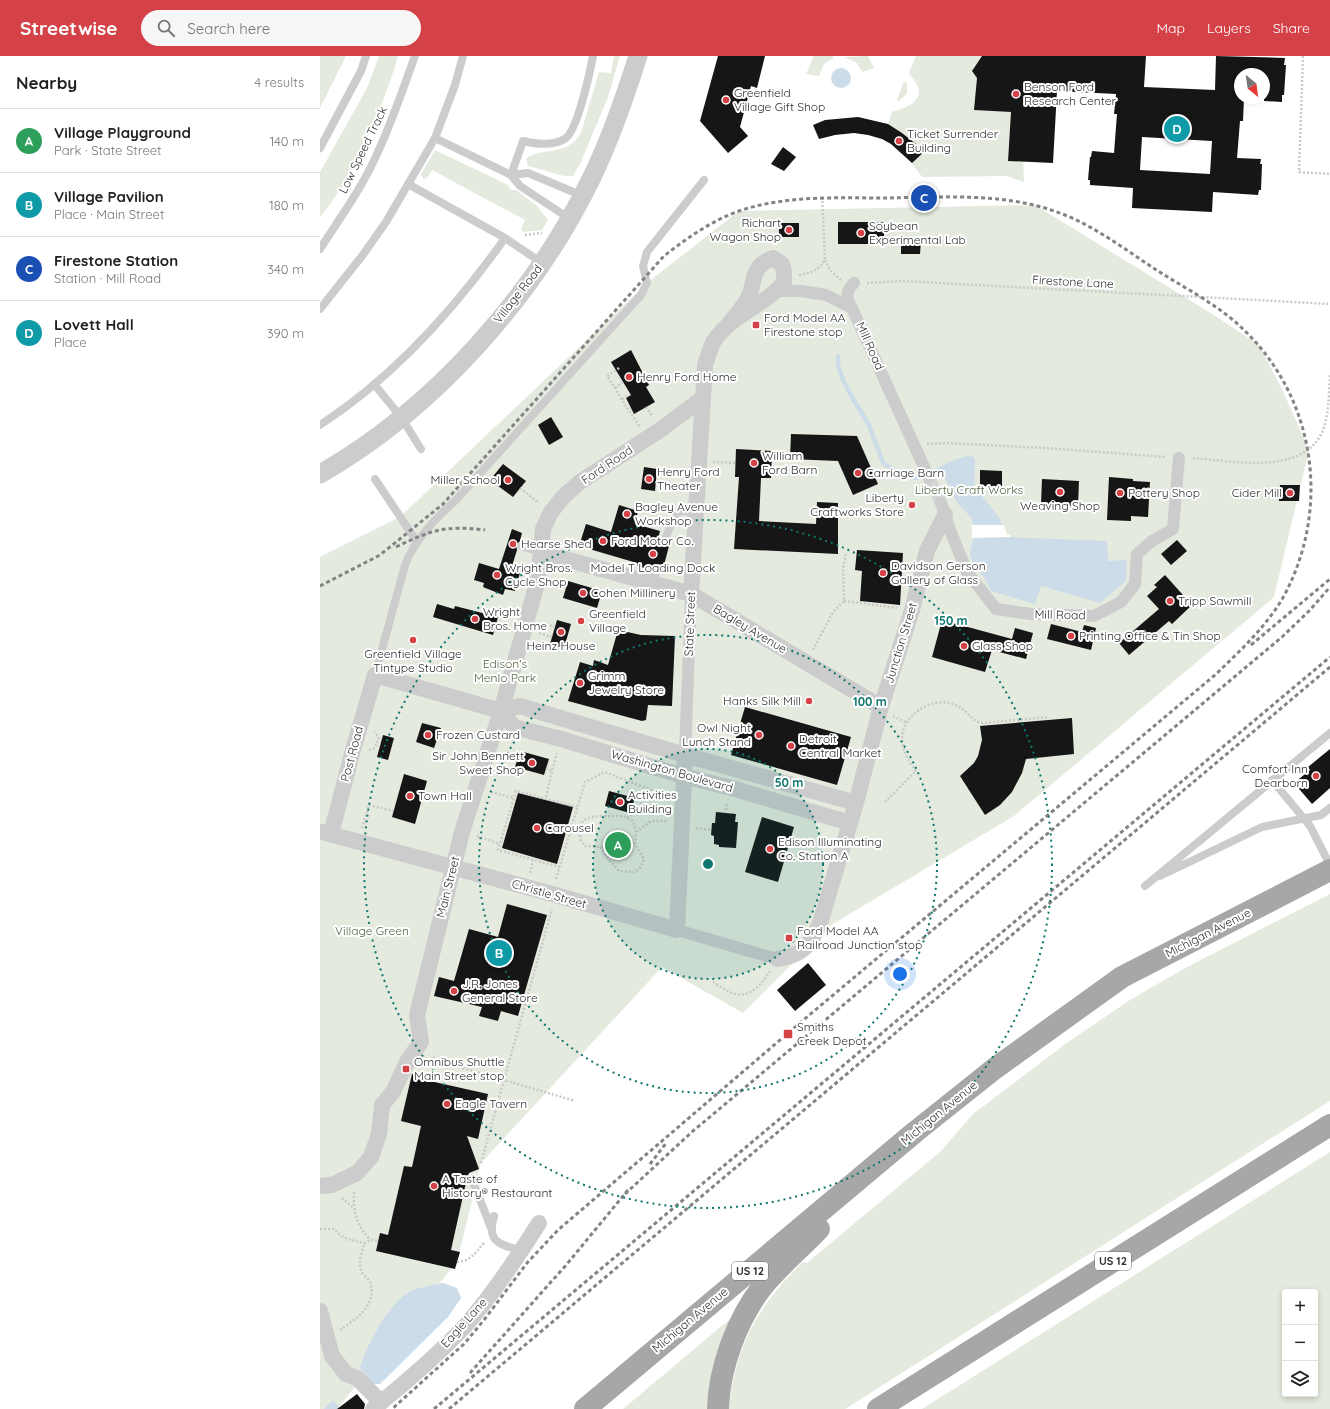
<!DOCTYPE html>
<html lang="en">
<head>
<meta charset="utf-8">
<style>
  :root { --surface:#fff; --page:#f6f6f6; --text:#202124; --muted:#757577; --line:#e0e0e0; --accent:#d44248 }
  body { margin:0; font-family:Quicksand,sans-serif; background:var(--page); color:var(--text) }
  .controls { position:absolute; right:12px; bottom:12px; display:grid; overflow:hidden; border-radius:4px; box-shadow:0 2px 6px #0003 }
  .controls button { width:36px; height:36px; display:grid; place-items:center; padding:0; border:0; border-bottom:1px solid var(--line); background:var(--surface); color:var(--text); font:20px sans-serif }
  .compass { position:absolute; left:914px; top:12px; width:36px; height:36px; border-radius:50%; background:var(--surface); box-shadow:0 2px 6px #0003; rotate:151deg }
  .you { position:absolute; left:580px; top:918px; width:14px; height:14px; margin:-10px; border:3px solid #fff; border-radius:50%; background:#1a73e8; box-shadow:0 0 0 6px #1a73e833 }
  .badge { display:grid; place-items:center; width:26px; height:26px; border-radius:50%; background:var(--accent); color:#fff; font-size:13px; font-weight:700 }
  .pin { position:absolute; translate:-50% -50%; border:2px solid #fff; box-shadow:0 1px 4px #0006 }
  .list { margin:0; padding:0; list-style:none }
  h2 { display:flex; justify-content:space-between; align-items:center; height:52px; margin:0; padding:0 16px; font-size:17px }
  h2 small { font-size:13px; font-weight:400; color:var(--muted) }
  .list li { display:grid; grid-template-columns:26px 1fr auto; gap:12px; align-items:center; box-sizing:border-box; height:64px; padding:0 16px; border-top:1px solid var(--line) }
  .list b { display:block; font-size:15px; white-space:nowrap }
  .list p { margin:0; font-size:13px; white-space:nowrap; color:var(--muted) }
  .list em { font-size:13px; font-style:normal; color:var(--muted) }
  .icon { flex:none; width:22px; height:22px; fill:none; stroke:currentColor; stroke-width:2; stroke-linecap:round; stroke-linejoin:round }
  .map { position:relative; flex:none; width:1010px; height:1353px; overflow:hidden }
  header { display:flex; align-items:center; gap:24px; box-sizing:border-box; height:56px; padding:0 20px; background:var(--accent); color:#fff }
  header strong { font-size:19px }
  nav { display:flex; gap:22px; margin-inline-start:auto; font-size:14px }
  .search { width:280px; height:36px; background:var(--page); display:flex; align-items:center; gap:10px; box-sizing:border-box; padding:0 14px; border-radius:22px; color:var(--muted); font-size:15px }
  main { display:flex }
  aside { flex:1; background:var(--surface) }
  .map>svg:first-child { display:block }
  .green { fill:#e4eade; fill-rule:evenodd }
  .water { fill:#ccdce8 }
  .pier { fill:#fff }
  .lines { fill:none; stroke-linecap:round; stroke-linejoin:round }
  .stream { stroke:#ccdce8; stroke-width:4.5 }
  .building { fill:#161616; fill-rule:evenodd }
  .pedestrian-tunnel { stroke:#d5d5d5; stroke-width:12; stroke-dasharray:12 6; stroke-linecap:butt }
  .path { stroke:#c9c9c9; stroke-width:2.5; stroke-dasharray:2 2; stroke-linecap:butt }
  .service { stroke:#ccc; stroke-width:8 }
  .pedestrian { stroke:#ccc; stroke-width:12 }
  .minor { stroke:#ccc; stroke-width:16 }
  .tertiary { stroke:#ccc; stroke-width:19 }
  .primary { stroke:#a7a7a7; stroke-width:22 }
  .rail { stroke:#848484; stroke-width:3; stroke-dasharray:4 3; stroke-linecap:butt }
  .ring { fill:none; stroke:#0f766e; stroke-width:2; stroke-dasharray:2 4 }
  .poi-dot { fill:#d44248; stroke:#fff; stroke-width:1.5 }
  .labels { text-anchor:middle; stroke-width:4; stroke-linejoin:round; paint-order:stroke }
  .shield { fill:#fff; stroke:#6d6d6d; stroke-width:1 }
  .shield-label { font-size:11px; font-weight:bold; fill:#2f2f2f }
  .poi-label { font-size:12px; fill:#2f2f2f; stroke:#fff; text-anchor:start }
  .street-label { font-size:12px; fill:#2f2f2f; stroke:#fff }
  .park-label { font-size:12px; fill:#516640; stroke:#fff }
  .centre { fill:#0f766e; stroke:#fff; stroke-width:2 }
  .ring-label { font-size:12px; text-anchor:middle; font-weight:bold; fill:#0f766e; stroke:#fff; stroke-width:4; stroke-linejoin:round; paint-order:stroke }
</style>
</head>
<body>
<header>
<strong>Streetwise</strong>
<div class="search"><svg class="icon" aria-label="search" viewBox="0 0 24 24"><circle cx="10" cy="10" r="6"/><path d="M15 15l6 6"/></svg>Search here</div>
<nav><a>Map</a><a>Layers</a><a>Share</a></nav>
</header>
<main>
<aside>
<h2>Nearby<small>4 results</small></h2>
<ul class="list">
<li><span class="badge" style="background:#2e9e5b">A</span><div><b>Village Playground</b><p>Park · State Street</p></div><em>140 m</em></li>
<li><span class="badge" style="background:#0f9aa8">B</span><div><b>Village Pavilion</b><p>Place · Main Street</p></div><em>180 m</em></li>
<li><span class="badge" style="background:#1a4fb4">C</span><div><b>Firestone Station</b><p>Station · Mill Road</p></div><em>340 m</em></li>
<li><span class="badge" style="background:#0f9aa8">D</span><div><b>Lovett Hall</b><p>Place</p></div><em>390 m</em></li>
</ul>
</aside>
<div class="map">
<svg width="1010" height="1353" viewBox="0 0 1010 1353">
  <rect width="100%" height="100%" fill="#fff"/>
  <!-- green -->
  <path class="green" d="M0 0H26L0 52Z
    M59 0H78C64 49 33 123 0 161V116L47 32Z
    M294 0H300L288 41 260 108 253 120H244L208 110 206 103C221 90 246 102 261 77L279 16 291 17Z
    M494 0H513V2L504 8 499 20 486 18Z
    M548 0 554 12 542 16 537 7 524 1Z
    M596 0H662L652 15 657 22 655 54 691 56 688 105H703L704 126 687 120 602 121 592 107 594 87 582 77 568 68 572 56C583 53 603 47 598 31 596 26 592 21 589 17Z
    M584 25 587 27V37L579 45 577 44Z
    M115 94 188 129 191 134H196L217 150 228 164 222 174 203 176 201 173 205 164 112 114 107 122 103 123 101 118Z
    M715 149 897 261 939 289 962 333 989 394 954 541 694 760 511 869 423 957 342 911 161 1107 137 1206 17 1353H0V501L80 461 327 227 419 155Z
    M1010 838V1045L525 1353H409C415 1290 438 1249 483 1206L487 1207 621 1095 653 1058 748 986 810 944 867 911Z
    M1010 1096V1353H602ZM965 1236H995V1338H965Z
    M416 1258 391 1353H303Z"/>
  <!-- water -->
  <path class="water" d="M511 22a10 10 0 1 1 20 0a10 10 0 1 1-20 0Z
    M650 399 655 403 654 439 659 437 679 461 686 481 787 485 788 505 807 504 806 525 780 547 721 530 715 548 671 535 665 523 652 506 650 497 655 473 651 461 638 448 624 421 620 423 615 413 634 404Z
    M123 1227 137 1232 141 1242 128 1261 60 1328H53L40 1312C46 1289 71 1243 93 1234 102 1231 113 1229 123 1227Z
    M13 1344 19 1351 18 1353H4Z"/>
  <!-- pier -->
  <path class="pier" d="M652 469H684L687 479H690V481L652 482Z"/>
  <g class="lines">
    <!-- stream -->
    <path class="stream" d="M518 300V309L523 324 533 343 549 369 563 407 576 416 597 422 616 414 621 415"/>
  </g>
  <!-- building -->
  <path class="building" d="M398 0H445L437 32 431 30 420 71 428 80 408 97 380 65Z
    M662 0H826L824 31 895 34 896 0 965 2 964 9H966L964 39H962V46L944 45V18H920V42H924L923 65H920L917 102 941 103 940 108H942L941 134H939L938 139 893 136 892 156 812 152 813 132 770 129V124H768L770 101H771L772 95 794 97 797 58H794L796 38 737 35 733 107 688 105 691 56 654 54 657 22 652 15ZM822 81 892 85 890 118 820 114Z
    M538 61 568 68 582 77 605 95 592 107 571 88 562 83 548 79 534 77 515 79 499 83 493 69 505 64Z
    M463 91 476 101 464 115 451 108Z
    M518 166H564V188H518Z
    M459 167H479V181H459Z
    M581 185H601L600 198H581Z
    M311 294 329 329 326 331 335 346 314 358 306 342 311 339 291 306Z
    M231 361 243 381 229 389 218 369Z
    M471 378 537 380 558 428 533 439 518 405 470 403Z
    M416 393 452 395 451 422H441L439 465 496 468 497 446 518 447V498L414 493 419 421H415Z
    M183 408 206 425 193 441 170 424Z
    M324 411 337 413 335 435 321 433Z
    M660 414 682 415V431L660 430Z
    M789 421 813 423V425L830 426 828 461 811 460V465L787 464Z
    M722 423 759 425 758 450 721 448Z
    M960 429H980L979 445H959Z
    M299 449 318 455 315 468 340 475 338 483 343 489H346L350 486 342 517 338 510H334L331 514 317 510V507L259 490 266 468 291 476Z
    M192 473 202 477 200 485 196 489 197 494 192 510 201 513 195 535 185 533 183 539 163 531 164 527 154 524 159 507 179 513Z
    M857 484 867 495 851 509 841 498Z
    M537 494 583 497 580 549 540 545 542 515 535 514Z
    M845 519 872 549 852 568 849 565 809 599 799 587 839 553 827 540 837 531 834 529Z
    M248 525 282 535 277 552 243 542Z
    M117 548 134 553 135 550 178 561 173 579 113 561Z
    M237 564 251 568 244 592 230 588Z
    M622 564 692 583 695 572 713 577 706 603 672 594 665 616 612 601Z
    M731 568 762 576 764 569 776 572 771 594 727 583Z
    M298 574 321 579 355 580 352 650 328 649 326 664 322 665 248 645 260 606 273 610 274 604 288 609Z
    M425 651 531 681 517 729 411 699Z
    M752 662 754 698 706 703 702 717 692 736 680 749 665 759 640 720 654 707 658 700 662 684 660 670Z
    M102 667 121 672 114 692 96 686Z
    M63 679 74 682 68 704 57 701Z
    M1010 693V732L992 748 974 727 990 714 988 711Z
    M200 695 229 703 224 719 195 711Z
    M84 718 107 725 95 768 72 761Z
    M289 735 315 742 310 757 285 750Z
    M198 737 253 751 237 808 182 792Z
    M396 756 416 758 415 766H418L416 792 399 791V789L394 788V780L391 779 392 767H395Z
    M442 761 474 771 458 826 425 816Z
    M187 848 227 859 198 960 181 955 178 965 159 960 162 951 114 940 119 921 134 925 149 873 178 881Z
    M488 907 506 929 475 955 457 934Z
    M92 1018 111 1022 110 1025 168 1038 158 1083 147 1080 159 1113 149 1117 147 1122 131 1194 140 1196 135 1213 56 1195 60 1177 68 1179 84 1110 92 1111 101 1070 81 1065Z
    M37 1338 45 1348 44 1353H17Z"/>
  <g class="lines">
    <!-- pedestrian-tunnel -->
    <path class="pedestrian-tunnel" d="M609 422 621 447"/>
    <!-- path -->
    <path class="path" d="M983 0 979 116 1010 118
      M205 179 222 177
      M505 204 510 214 521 224
      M479 219C492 217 498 214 505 204L502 139
      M547 227 582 225 1010 248
      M299 312 287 320 319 370
      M295 332 303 326
      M302 343 310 338
      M326 351 333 361
      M607 388 627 387 726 392 846 401
      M873 402C913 405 988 421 1004 371 1009 355 1009 336 1010 319
      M393 406 416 407
      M200 432 219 447
      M233 528 246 532
      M524 545 577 552
      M222 567 235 571
      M219 577 232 581
      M493 594 513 556 524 545 523 512 526 498
      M573 660 587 667
      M49 694 55 692 59 681 54 676
      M183 700 198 703
      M226 712 232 715 237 697
      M171 736 194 742
      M226 741 232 715
      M565 746 596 715C587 704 578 686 584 672 593 652 620 638 641 652 649 657 652 666 663 667L728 661
      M406 754 407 746
      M280 760H304L313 765 316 776 315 788 324 803 321 811 315 816 299 815 289 804 281 791 265 790 261 785 258 772C263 762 269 761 280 760Z
      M307 762 318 754 328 734
      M42 772 49 749 73 755
      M376 772 391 774
      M316 776 331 765H348
      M157 780 180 788
      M240 811 178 794 196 735 257 751
      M210 817 213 804
      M236 823 265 726 285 716 349 741
      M393 926C399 929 408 937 415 938 431 942 443 926 450 915
      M113 1001 116 1004 184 1024 232 853
      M161 1107 184 1024 255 1045
      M34 1136C33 1157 36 1167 50 1184
      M22 1142 33 1152
      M0 1173H14C24 1184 31 1184 45 1187L50 1184 58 1185
      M137 1206C151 1205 155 1197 164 1187
      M20 1274C35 1264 58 1249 50 1226 48 1222 42 1219 41 1214 38 1205 42 1195 45 1187"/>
    <!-- service -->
    <path class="service" d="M115 82 191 119 200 130 250 163
      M0 92 41 15 46 0
      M191 119 203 85C216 88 235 90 246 82 258 72 270 16 273 0
      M191 119 208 117 263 140
      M88 128 185 182 222 207
      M0 193C20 162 42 132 57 98 72 66 83 33 95 0
      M0 253 42 200 66 166 115 82 135 29 143 0
      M54 328 81 361 101 393
      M0 369C74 321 134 254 185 182
      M55 423 97 486
      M345 484 355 458 362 455 377 457
      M201 490 220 496
      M333 527 336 515
      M55 619 85 509C95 483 115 463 136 444L321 239 327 227 323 210 327 196 384 124
      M952 724 990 770 1010 809
      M840 820 942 771 1001 759 1010 752
      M825 830 1010 677
      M152 1123 171 1172
      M174 1160C166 1187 180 1188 202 1195"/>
    <!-- pedestrian -->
    <path class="pedestrian" d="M457 235H481L506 239 532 252 609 422
      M532 252C526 242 525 236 534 227
      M621 447 630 474 647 516 676 553 711 558 774 560 801 546 815 528 817 498 832 485 853 473 859 402
      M365 699 371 538
      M357 874 457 903"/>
    <!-- minor -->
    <path class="minor" d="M220 496 371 538 561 651
      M371 538 385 309C388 301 390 292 394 285 411 259 444 250 464 227V216L462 208 453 202C429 211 437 225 427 244 422 253 414 261 408 269
      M181 655 194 671 241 683 363 720 408 731 530 767
      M2 776 236 839 357 874 365 699
      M11 778 33 694 55 619 181 655 200 650 365 699 536 747
      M457 903C482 900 491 889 500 867L536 747 561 651 592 554 607 495 625 459
      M0 1130 12 1129 37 1117 51 1101 59 1078 62 1049 73 1036 88 1004 101 986 97 959 142 776 181 655 218 524 223 473 231 456 243 441 260 426 340 374 383 342
      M0 1255 12 1300 26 1318 37 1322 61 1346
      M53 1353C85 1327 118 1299 146 1269 173 1238 197 1202 219 1167"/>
    <!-- tertiary -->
    <path class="tertiary" d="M0 418C114 353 215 239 272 121 291 82 305 41 318 0"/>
    <!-- primary -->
    <path class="primary" d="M265 1353 595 1076 674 1013 802 921 1010 814
      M398 1353C399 1312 417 1263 443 1230 459 1210 481 1192 499 1173
      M558 1353 1010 1069"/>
    <!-- rail -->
    <path class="rail" d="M76 491C111 474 126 469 165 474
      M0 530 60 499 123 448 344 200C367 182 391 165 419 155 466 139 518 142 567 142 620 141 681 137 731 154 770 166 804 193 838 215 868 234 902 251 927 277 996 346 1010 452 965 538 948 569 920 595 895 619L481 966 238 1174 207 1207 164 1264 144 1288 72 1353
      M931 589 1010 523
      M330 1108 347 1086
      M305 1138 373 1075 962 581 989 555 1010 531
      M150 1317 247 1208 308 1134
      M114 1353 1010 601
      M129 1353 1010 611"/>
  </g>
  <!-- distance rings -->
  <circle cx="388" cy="808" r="115" fill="#0f766e" fill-opacity=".12"/>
  <g class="ring">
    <circle cx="388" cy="808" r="115"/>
    <circle cx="388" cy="808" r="229"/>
    <circle cx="388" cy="808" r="344"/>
  </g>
  <!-- markers -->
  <g class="poi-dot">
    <circle cx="696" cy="38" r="4"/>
    <circle cx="406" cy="44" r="4"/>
    <circle cx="579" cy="85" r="4"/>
    <circle cx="469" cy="174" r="4"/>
    <circle cx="541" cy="177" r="4"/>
    <rect x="432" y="265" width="8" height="8" rx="2"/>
    <circle cx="309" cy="321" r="4"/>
    <circle cx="434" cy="407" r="4"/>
    <circle cx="538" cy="417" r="4"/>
    <circle cx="329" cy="423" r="4"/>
    <circle cx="188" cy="424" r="4"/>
    <circle cx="740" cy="436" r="4"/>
    <circle cx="800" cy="437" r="4"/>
    <circle cx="970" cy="437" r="4"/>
    <circle cx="592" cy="449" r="4"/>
    <circle cx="307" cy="458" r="4"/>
    <circle cx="283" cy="485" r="4"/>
    <circle cx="193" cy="488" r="4"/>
    <circle cx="333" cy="498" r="4"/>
    <circle cx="563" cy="517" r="4"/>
    <circle cx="177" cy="519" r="4"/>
    <circle cx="263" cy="537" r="4"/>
    <circle cx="850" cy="545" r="4"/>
    <circle cx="155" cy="563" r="4"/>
    <circle cx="261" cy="565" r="4"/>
    <circle cx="241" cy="576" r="4"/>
    <circle cx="751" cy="580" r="4"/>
    <circle cx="93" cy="584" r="4"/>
    <circle cx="644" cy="590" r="4"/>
    <circle cx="260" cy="627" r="4"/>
    <circle cx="489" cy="645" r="4"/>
    <circle cx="108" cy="679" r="4"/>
    <circle cx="439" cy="679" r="4"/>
    <circle cx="471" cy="690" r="4"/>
    <circle cx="212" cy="707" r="4"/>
    <circle cx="996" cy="720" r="4"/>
    <circle cx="90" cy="740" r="4"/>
    <circle cx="300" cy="746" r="4"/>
    <circle cx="217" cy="772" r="4"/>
    <circle cx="450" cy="793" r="4"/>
    <rect x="465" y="878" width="8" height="8" rx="2"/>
    <circle cx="134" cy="935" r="4"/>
    <rect x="463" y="973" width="10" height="10" rx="2"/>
    <rect x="82" y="1009" width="8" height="8" rx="2"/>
    <circle cx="127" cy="1048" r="4"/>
    <circle cx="114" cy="1130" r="4"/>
  </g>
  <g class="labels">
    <!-- shield labels -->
    <g class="shield">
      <rect x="775" y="1196" width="36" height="18" rx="3"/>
      <rect x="412" y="1206" width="36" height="18" rx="3"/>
    </g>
    <g class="shield-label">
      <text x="793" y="1209">US 12</text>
      <text x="430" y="1219">US 12</text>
    </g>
    <!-- poi labels -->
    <g class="poi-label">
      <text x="704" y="35">Benson Ford<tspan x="704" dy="14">Research Center</tspan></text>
      <text x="414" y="41">Greenfield<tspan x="414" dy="14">Village Gift Shop</tspan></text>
      <text x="587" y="82">Ticket Surrender<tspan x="587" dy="14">Building</tspan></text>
      <text x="461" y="171" text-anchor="end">Richart<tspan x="461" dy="14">Wagon Shop</tspan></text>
      <text x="549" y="174">Soybean<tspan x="549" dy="14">Experimental Lab</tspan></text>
      <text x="444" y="266">Ford Model AA<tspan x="444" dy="14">Firestone stop</tspan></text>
      <text x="317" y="325">Henry Ford Home</text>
      <text x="442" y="404">William<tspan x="442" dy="14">Ford Barn</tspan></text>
      <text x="337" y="420">Henry Ford<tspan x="337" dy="14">Theater</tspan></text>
      <text x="546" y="421">Carriage Barn</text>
      <text x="180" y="428" text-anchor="end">Miller School</text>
      <text x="808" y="441">Pottery Shop</text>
      <text x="962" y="441" text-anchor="end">Cider Mill</text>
      <text x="584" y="446" text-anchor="end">Liberty<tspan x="584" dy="14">Craftworks Store</tspan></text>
      <text x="740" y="454" text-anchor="middle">Weaving Shop</text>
      <text x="315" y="455">Bagley Avenue<tspan x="315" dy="14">Workshop</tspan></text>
      <text x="291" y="489">Ford Motor Co.</text>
      <text x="201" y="492">Hearse Shed</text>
      <text x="571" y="514">Davidson Gerson<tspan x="571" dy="14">Gallery of Glass</tspan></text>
      <text x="185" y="516">Wright Bros.<tspan x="185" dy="14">Cycle Shop</tspan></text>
      <text x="333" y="516" text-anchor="middle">Model T Loading Dock</text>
      <text x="271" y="541">Cohen Millinery</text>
      <text x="858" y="549">Tripp Sawmill</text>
      <text x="163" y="560">Wright<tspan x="163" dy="14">Bros. Home</tspan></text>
      <text x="269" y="562">Greenfield<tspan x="269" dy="14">Village</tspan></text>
      <text x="759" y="584">Printing Office &amp; Tin Shop</text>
      <text x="241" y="594" text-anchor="middle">Heinz House</text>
      <text x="652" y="594">Glass Shop</text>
      <text x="93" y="602" text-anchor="middle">Greenfield Village<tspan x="93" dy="14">Tintype Studio</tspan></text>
      <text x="268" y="624">Grimm<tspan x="268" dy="14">Jewelry Store</tspan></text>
      <text x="481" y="649" text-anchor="end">Hanks Silk Mill</text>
      <text x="431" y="676" text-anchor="end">Owl Night<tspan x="431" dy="14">Lunch Stand</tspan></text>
      <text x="116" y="683">Frozen Custard</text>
      <text x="479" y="687">Detroit<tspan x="479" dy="14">Central Market</tspan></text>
      <text x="204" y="704" text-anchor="end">Sir John Bennett<tspan x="204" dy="14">Sweet Shop</tspan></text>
      <text x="988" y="717" text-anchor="end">Comfort Inn<tspan x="988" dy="14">Dearborn</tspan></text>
      <text x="308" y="743">Activities<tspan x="308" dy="14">Building</tspan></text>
      <text x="98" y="744">Town Hall</text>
      <text x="225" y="776">Carousel</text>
      <text x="458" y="790">Edison Illuminating<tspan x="458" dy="14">Co. Station A</tspan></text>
      <text x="477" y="879">Ford Model AA<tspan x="477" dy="14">Railroad Junction stop</tspan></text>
      <text x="142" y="932">J.R. Jones<tspan x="142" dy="14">General Store</tspan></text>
      <text x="477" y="975">Smiths<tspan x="477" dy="14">Creek Depot</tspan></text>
      <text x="94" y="1010">Omnibus Shuttle<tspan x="94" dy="14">Main Street stop</tspan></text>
      <text x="135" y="1052">Eagle Tavern</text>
      <text x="122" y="1127">A Taste of<tspan x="122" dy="14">History® Restaurant</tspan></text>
    </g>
    <!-- street labels -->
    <g class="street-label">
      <text transform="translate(43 94) rotate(-64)" y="4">Low Speed Track</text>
      <text transform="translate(753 226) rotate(3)" y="4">Firestone Lane</text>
      <text transform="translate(198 238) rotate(-52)" y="4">Village Road</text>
      <text transform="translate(550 290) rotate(66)" y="4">Mill Road</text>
      <text transform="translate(287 409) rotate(-34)" y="4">Ford Road</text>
      <text transform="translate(740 559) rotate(1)" y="4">Mill Road</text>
      <text transform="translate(370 568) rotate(-88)" y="4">State Street</text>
      <text transform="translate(430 573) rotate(31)" y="4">Bagley Avenue</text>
      <text transform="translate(581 587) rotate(-73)" y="4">Junction Street</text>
      <text transform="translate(32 698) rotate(-75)" y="4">Post Road</text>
      <text transform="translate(352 715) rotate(16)" y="4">Washington Boulevard</text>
      <text transform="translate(128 831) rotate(-76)" y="4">Main Street</text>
      <text transform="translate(229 838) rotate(16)" y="4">Christie Street</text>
      <text transform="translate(888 877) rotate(-27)" y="4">Michigan Avenue</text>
      <text transform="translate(619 1057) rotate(-39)" y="4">Michigan Avenue</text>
      <text transform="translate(370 1264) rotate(-40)" y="4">Michigan Avenue</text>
      <text transform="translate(144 1267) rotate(-48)" y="4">Eagle Lane</text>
    </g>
    <!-- park labels -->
    <g class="park-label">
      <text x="649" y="438">Liberty Craft Works</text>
      <text x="185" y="612">Edison's<tspan x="185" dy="14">Menlo Park</tspan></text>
      <text x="52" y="879">Village Green</text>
    </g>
  </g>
  <circle cx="388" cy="808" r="6" class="centre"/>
  <g class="ring-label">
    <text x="631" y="569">150 m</text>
    <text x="550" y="650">100 m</text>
    <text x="469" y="731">50 m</text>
  </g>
</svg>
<div class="controls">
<button>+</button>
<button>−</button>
<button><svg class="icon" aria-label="layers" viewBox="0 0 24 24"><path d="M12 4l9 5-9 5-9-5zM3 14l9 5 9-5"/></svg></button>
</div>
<svg class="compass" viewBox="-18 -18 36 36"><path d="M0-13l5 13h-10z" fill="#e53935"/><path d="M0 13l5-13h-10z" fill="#757577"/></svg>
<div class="you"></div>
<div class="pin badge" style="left:298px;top:789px;background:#2e9e5b">A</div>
<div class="pin badge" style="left:179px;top:897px;background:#0f9aa8">B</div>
<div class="pin badge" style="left:604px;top:142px;background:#1a4fb4">C</div>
<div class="pin badge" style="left:857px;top:73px;background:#0f9aa8">D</div>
</div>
</main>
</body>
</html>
